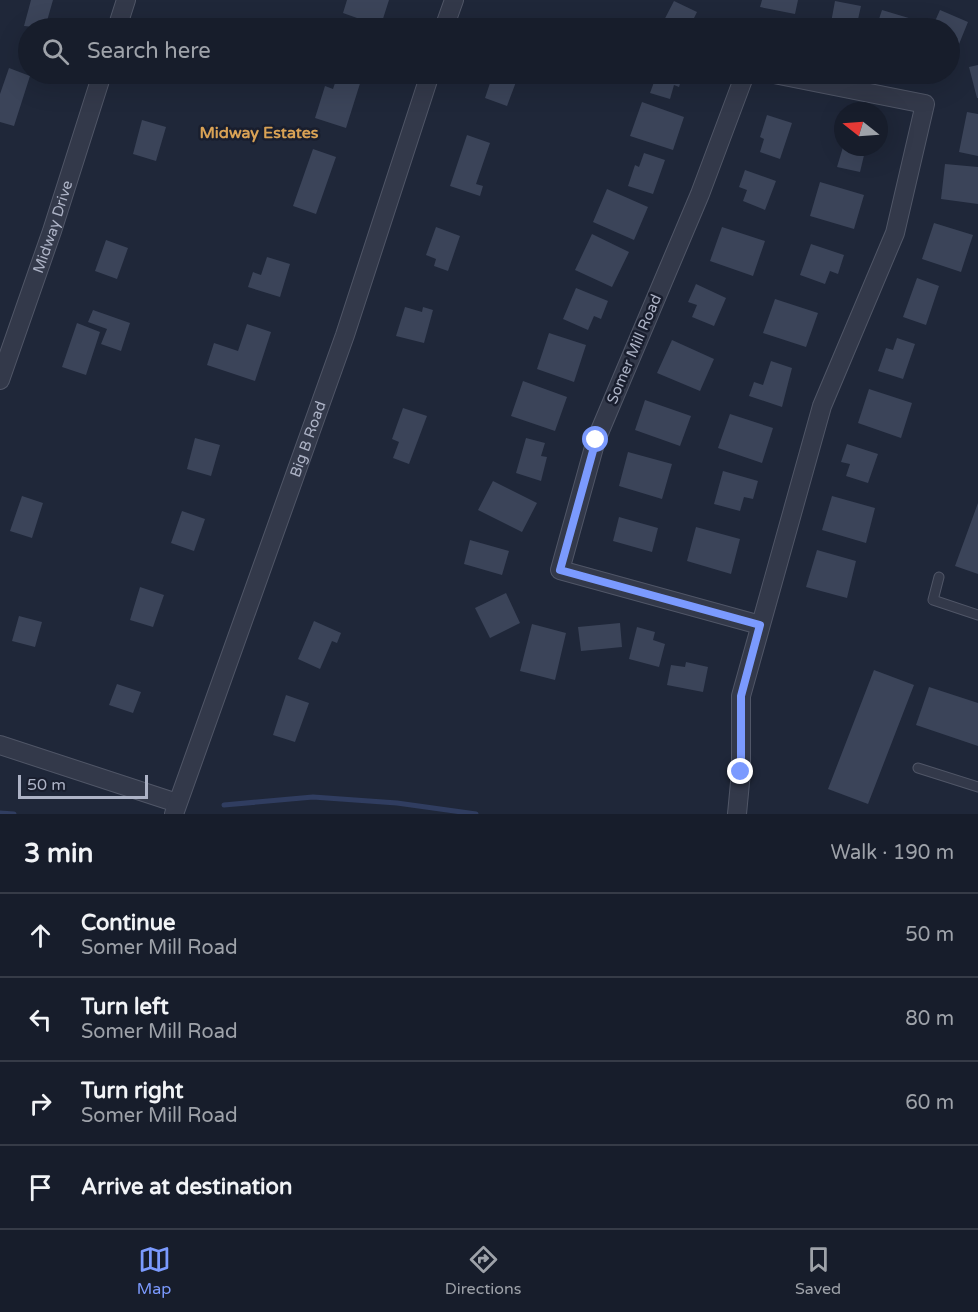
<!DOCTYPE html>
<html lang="en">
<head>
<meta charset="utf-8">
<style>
  :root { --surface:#171d2b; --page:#242a37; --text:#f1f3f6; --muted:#9ea2a9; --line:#363b47; --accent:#7b9afe }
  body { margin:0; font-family:"Varela Round",sans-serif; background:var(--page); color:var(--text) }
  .compass { position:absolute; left:834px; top:102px; width:54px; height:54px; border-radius:50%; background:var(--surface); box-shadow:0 6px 24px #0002; rotate:287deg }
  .scale { position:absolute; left:18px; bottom:15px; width:130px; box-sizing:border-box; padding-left:6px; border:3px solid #adb3c6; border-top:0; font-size:16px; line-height:21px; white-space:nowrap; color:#adb3c6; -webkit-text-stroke:4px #191e2e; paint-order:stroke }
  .stop { position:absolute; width:18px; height:18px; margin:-14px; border:4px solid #7b9afe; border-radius:50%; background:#fff }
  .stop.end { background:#7b9afe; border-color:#fff; box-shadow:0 2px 6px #0008 }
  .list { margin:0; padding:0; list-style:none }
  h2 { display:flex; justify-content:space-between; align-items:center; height:78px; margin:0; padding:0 24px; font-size:26px }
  h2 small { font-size:20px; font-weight:400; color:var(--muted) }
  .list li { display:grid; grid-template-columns:39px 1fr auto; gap:18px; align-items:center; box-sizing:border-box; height:84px; padding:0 24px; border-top:2px solid var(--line) }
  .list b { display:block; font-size:22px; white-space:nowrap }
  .list p { margin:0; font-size:20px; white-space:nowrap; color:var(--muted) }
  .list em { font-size:20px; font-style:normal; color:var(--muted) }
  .icon { flex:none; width:33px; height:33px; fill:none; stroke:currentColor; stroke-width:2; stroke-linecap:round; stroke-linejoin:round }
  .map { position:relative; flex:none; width:978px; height:814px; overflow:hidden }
  .search { position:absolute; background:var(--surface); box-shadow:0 6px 24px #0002; left:18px; right:18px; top:18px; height:66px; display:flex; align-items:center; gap:15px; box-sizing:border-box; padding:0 21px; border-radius:33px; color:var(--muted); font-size:22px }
  .sheet { height:414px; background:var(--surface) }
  nav { display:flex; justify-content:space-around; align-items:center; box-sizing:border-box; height:84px; border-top:2px solid var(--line); background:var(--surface); font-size:16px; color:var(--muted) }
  nav a { display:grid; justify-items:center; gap:3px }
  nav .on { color:var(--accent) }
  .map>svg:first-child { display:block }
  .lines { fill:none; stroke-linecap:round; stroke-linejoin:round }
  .stream { stroke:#303d60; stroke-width:5 }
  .building { fill:#3b4459 }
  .service-casing { stroke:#505667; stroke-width:11 }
  .minor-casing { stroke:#505667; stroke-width:20 }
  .service { stroke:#33394a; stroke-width:9 }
  .minor { stroke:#33394a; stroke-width:18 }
  .route { stroke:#7b9afe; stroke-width:8 }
  .labels { text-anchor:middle; stroke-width:5; stroke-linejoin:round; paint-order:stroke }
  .street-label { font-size:15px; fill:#adb3c6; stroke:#191e2e }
  .neighbourhood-label { font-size:16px; font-weight:bold; fill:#d9a255; stroke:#191e2e }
</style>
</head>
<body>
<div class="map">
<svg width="978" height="814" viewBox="0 0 978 814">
  <rect width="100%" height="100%" fill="#1f2739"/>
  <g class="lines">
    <!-- stream -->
    <path class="stream" d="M224 805 313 797 397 803 476 814
      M0 813 14 814"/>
  </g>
  <!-- building -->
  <path class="building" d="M31 0H53L45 28 24 26Z
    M347 0H389L380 28H354L357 18 343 13Z
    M762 0H798L795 14 760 7Z
    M674 1 697 12 691 24 699 28H660Z
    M835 1 861 6 856 28H830Z
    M882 10 912 19 909 28H876Z
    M940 10 968 22 957 49 950 46V28H932Z
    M978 65V98H977L969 67Z
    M9 68 30 76 14 126 0 122V94Z
    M338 74H363L346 128 315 118 325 86 333 89Z
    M493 74H519L507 106 485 98Z
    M657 74H683L679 87 674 85 670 99 650 93Z
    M642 102 684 117 673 150 630 136Z
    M967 112 978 114V156L959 152Z
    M767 115 792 123 780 159 760 152 764 139 760 137Z
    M142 120 166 127 156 161 133 154Z
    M467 135 490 143 476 184 483 186 480 196 450 186Z
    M843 147H866L860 172 837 167Z
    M313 149 336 157 316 214 293 206Z
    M644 153 665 160 653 194 628 186 635 165 639 167Z
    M945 164 978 167V204L941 199Z
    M745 170 776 181 765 210 743 201 747 190 739 187Z
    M820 182 864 195 854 229 810 216Z
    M607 189 648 207 634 240 593 222Z
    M934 223 973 235 961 272 922 259Z
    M436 227 460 236 448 271 434 266 436 259 426 255Z
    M722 227 765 241 753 276 710 261Z
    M592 234 629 252 612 287 575 270Z
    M106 240 128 248 117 279 95 271Z
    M811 244 844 255 838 274 830 271 825 284 800 275Z
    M267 257 290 264 280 297 248 287 253 272 261 275Z
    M917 278 939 286 926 325 903 317Z
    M696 284 726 298 714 326 692 317 697 305 688 302Z
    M576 288 608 301 601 319 594 316 588 330 563 319Z
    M775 299 818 313 806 347 763 333Z
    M405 307 422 312 423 307 433 310 424 343 396 336Z
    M93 310 130 323 121 351 101 344 107 329 88 322Z
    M77 323 100 332 86 375 62 367Z
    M247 324 271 332 255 381 207 365 214 343 238 351Z
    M549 333 586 345 574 382 537 369Z
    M897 338 915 344 903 379 878 371 886 348 893 350Z
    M672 340 714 359 700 391 657 373Z
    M771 361 792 368 782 407 749 396 754 382 763 385Z
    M523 381 567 397 555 431 511 416Z
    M869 389 912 403 901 438 858 423Z
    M645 400 691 416 680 446 635 430Z
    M403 408 427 416 409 464 393 458 399 442 392 439Z
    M730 414 773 428 762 463 718 448Z
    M195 438 220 445 211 476 187 469Z
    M526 438 545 443 541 456 547 457 541 481 516 473Z
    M847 444 878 454 868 483 846 476 850 464 841 462Z
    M628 452 672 464 662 499 619 486Z
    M723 471 758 481 753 499 744 497 740 511 714 504Z
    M493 481 537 503 522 532 478 510Z
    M22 496 43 503 32 538 10 531Z
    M832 496 875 508 866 543 822 530Z
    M978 503V574L955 566Z
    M182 511 205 519 194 551 171 543Z
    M619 517 658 528 652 552 613 541Z
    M696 527 740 539 731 574 687 561Z
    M470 540 509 551 502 575 464 564Z
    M817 550 856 561 847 598 806 587Z
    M140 587 164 595 153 627 130 620Z
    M506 593 520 623 490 638 475 608Z
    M19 616 42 622 35 647 12 641Z
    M314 621 341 633 337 643 332 641 320 669 298 659Z
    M620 623 622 647 581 651 578 627Z
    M532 624 566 633 555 680 520 671Z
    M637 627 655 632 653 640 665 644 659 667 629 659Z
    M686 662 708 667 703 692 667 685 671 665 685 667Z
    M874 670 914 685 868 804 828 789Z
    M117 684 141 692 133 713 109 705Z
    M929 687 978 703V746L916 725Z
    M286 695 309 703 295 742 273 735Z"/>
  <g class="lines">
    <!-- service casing -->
    <g class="service-casing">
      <path id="service" d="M939 577 933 600 978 615
        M918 768 978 787"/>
    </g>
    <!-- minor casing -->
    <g class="minor-casing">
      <g id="minor">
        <path d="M117 28 126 0"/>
        <path d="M444 28 454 0"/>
        <path d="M745 74 700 194 596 440 560 570 760 625"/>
        <path id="s1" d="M0 380 52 231 102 74"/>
        <path d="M0 745 177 803"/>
        <path id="s2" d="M174 814 345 335 430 74"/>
        <path d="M737 814 741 772V696L822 406 895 233 925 104 774 74"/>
      </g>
    </g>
    <!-- service -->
    <use href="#service" class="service"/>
    <!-- minor -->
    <use href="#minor" class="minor"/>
  </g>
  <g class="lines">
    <!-- route -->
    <path class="route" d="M596 440 560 570 760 625 741 696V772"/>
  </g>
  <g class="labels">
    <!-- street labels -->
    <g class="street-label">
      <text dy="5" stroke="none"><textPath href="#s1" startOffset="162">Midway Drive</textPath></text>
      <text transform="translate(634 349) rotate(-67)" y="5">Somer Mill Road</text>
      <text dy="5" stroke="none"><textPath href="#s2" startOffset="398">Big B Road</textPath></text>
    </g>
    <!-- neighbourhood labels -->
    <g class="neighbourhood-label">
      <text x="259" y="138">Midway Estates</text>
    </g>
  </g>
</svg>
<svg class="compass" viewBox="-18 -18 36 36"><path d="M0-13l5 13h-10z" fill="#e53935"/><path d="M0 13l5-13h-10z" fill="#9ea2a9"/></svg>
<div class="scale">50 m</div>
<div class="stop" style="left:596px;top:440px"></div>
<div class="stop end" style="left:741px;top:772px"></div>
<div class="search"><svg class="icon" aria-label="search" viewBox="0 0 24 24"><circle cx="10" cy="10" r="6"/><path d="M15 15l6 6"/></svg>Search here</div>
</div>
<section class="sheet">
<h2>3 min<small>Walk · 190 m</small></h2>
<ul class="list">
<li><svg class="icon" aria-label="ahead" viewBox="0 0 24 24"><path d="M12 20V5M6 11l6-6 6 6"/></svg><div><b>Continue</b><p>Somer Mill Road</p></div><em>50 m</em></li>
<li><svg class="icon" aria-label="left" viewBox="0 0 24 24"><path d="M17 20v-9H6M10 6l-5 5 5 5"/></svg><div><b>Turn left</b><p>Somer Mill Road</p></div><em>80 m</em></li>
<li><svg class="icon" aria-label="right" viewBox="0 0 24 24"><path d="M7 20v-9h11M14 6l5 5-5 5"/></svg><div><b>Turn right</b><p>Somer Mill Road</p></div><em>60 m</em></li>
<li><svg class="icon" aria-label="arrive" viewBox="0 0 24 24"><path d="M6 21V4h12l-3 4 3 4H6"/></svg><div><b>Arrive at destination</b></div></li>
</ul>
</section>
<nav>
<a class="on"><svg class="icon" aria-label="map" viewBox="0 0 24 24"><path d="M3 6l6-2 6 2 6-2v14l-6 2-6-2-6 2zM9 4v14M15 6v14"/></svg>Map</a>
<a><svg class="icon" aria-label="directions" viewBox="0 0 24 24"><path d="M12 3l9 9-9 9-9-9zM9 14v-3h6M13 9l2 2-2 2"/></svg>Directions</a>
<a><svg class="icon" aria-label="saved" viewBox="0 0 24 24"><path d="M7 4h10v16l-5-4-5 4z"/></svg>Saved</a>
</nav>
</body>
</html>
